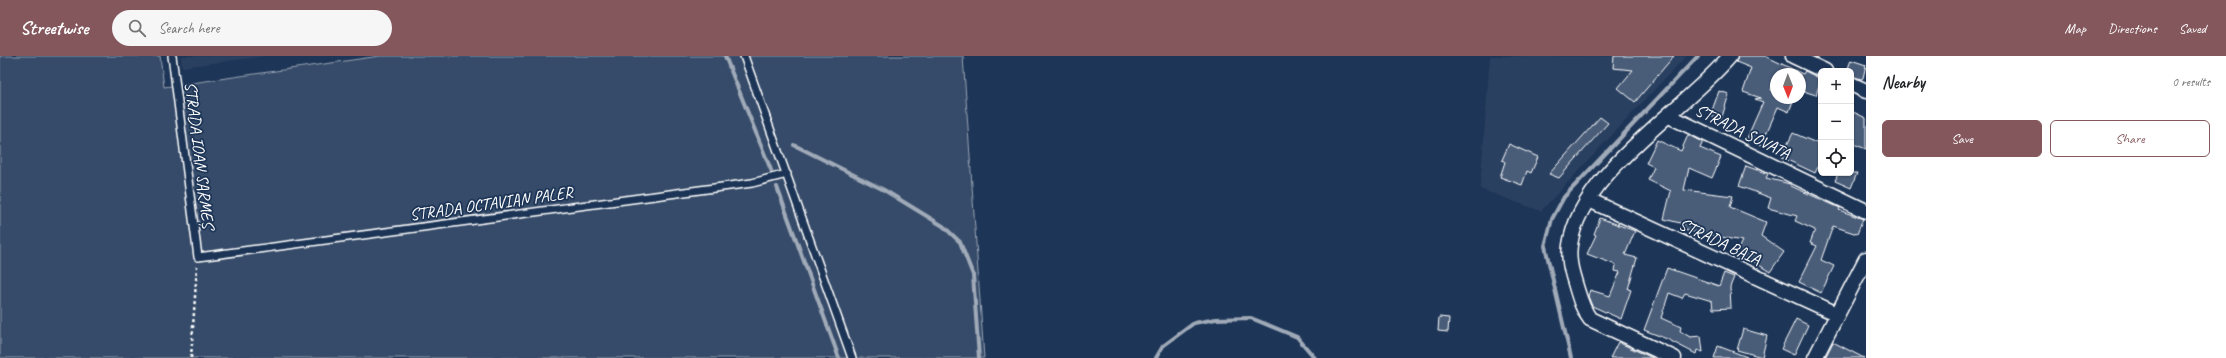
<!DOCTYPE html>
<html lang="en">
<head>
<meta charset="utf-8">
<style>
  :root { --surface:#fff; --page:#f6f6f6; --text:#202124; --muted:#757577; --line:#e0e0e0; --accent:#84575d }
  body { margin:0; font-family:Caveat,sans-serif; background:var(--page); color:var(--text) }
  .controls { position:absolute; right:12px; top:12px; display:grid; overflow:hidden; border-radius:6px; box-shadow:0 1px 3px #0004 }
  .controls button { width:36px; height:36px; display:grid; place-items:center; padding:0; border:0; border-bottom:1px solid var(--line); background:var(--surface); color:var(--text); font:20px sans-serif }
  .compass { position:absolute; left:1770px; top:12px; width:36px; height:36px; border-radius:50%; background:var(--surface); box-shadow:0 1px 3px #0004; rotate:179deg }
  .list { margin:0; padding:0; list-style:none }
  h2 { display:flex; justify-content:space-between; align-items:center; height:52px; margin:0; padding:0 16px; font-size:17px }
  h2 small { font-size:13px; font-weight:400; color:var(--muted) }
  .actions { display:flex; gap:8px; padding:12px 16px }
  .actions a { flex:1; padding:9px 0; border:1px solid var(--accent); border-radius:6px; text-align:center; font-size:14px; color:var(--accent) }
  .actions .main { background:var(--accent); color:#fff }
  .icon { flex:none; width:22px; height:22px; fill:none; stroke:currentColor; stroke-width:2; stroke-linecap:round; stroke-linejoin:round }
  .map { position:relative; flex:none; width:1866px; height:302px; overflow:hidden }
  header { display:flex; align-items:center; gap:24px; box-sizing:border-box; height:56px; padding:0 20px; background:var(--accent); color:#fff }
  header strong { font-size:19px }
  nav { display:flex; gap:22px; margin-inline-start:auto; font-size:14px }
  .search { width:280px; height:36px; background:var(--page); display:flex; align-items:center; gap:10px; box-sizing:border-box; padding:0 14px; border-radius:22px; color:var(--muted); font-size:15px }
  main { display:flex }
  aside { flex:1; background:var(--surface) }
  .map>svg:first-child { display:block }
  .built { fill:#2a4161 }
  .green { fill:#364b69; stroke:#9aa5b4 }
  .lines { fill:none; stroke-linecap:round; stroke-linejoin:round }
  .stream { stroke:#a0aab8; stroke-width:4 }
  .building { fill:#4a5d79; stroke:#fff }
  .lane-casing { stroke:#fff; stroke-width:10 }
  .street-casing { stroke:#fff; stroke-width:17 }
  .path { stroke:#fff; stroke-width:2.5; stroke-dasharray:3 3; stroke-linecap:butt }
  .lane { stroke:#1d3557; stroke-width:7 }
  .street { stroke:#1d3557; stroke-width:14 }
  .labels { text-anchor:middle; stroke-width:3.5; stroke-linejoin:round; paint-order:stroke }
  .street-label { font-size:17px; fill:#fff; stroke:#1d3557 }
</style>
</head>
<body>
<header>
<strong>Streetwise</strong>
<div class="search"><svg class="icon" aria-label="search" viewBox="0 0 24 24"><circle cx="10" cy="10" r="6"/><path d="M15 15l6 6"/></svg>Search here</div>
<nav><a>Map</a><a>Directions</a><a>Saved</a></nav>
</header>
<main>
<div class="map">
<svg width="1866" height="302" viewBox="0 0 1866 302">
  <rect width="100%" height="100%" fill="#1d3557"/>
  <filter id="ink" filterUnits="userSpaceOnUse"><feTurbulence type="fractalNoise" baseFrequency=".025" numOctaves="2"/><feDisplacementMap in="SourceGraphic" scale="8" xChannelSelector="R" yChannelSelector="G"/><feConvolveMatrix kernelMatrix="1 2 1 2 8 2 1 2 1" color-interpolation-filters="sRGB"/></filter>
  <g filter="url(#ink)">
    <!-- built -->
    <path class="built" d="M181 0H266L182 11Z
      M1490 0H1686L1541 155 1480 133Z"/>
    <!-- green -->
    <path class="green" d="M0 0H160L164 31 380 0H963L984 302H0Z"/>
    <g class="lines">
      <!-- stream -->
      <path class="stream" d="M725 0 771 114
        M794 89 884 134 943 170 960 186 973 219 979 302
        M777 131 839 302
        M1156 302 1163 290 1194 267 1216 263 1251 262 1297 281 1315 302
        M1571 302 1545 190 1552 163 1564 141 1698 0"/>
    </g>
    <!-- building -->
    <path class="building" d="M1614 0H1674L1635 46 1618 32 1633 14 1613 12Z
      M1738 0H1765L1803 18 1805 15 1821 23 1816 39 1800 34V18H1776L1771 34 1776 36V42H1794L1789 56 1778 51 1761 89 1747 82 1763 46 1755 43 1761 42 1743 36 1751 12 1736 6Z
      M1851 4 1866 9 1863 22 1861 23 1851 20V15H1847Z
      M1719 35 1729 38 1721 64 1710 60Z
      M1851 55 1866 62V93L1851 87Z
      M1600 61 1608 67 1559 122 1549 118Z
      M1793 77 1821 89V105L1815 117 1781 101Z
      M1688 79 1703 86 1700 92 1721 101 1712 122 1689 112 1684 134 1733 140 1730 151 1766 166 1761 180 1784 196 1770 216 1748 202 1747 205 1735 199 1742 185 1683 174 1684 168 1664 163 1671 135 1648 124 1654 111 1646 107 1657 84 1681 95Z
      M1509 88 1538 101 1531 117 1527 115 1522 129 1500 121 1505 106 1502 104Z
      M1746 110 1768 118 1766 122 1790 128 1791 130 1840 152 1839 154 1863 163 1857 178 1833 170 1821 204 1834 210 1821 237 1799 226 1817 190 1810 187 1815 174 1795 165 1797 160 1768 152 1771 142 1739 130Z
      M1838 117H1857L1851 132 1835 125Z
      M1600 162 1635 175 1625 199 1637 202 1628 233 1631 234 1621 263 1592 250 1588 240 1590 234 1610 240 1620 216 1615 215 1616 209 1587 198 1596 179 1594 178Z
      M1667 212 1719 230 1724 217 1734 221 1730 231 1731 252 1713 253 1712 245 1685 237 1682 242 1669 237 1661 262 1681 271 1680 275 1690 281 1701 280 1703 296 1697 294 1696 298 1667 283 1644 274Z
      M1439 261 1449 262 1448 276 1438 275Z
      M1796 263 1808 269 1794 299 1781 293Z
      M1743 273 1767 280 1762 301 1737 294Z
      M1618 286 1635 294 1653 302H1610Z
      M1833 286 1864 302H1825Z
      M1718 290 1747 301V302H1714Z"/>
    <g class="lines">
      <!-- lane casing -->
      <g class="lane-casing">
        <path id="lane" d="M172 0 198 201 752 127 787 118
          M744 0 852 302"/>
      </g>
      <!-- street casing -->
      <g class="street-casing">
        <path id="street" d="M1793 0 1825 15
          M1851 28 1866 35
          M1669 60 1866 155
          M1589 144 1837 258
          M1674 302 1590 263C1582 253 1579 240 1575 227 1571 214 1568 203 1570 189 1580 116 1684 55 1730 0
          M1815 302 1866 203"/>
      </g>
      <!-- path -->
      <path class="path" d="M191 302 197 210"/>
      <!-- lane -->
      <use href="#lane" class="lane"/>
      <!-- street -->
      <use href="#street" class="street"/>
    </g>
  </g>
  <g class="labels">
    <!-- street labels -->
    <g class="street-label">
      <text transform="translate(1743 75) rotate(26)" y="6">STRADA SOVATA</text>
      <text transform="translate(200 99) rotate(83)" y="6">STRADA IOAN SARMEȘ</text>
      <text transform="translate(491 147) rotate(-8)" y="6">STRADA OCTAVIAN PALER</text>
      <text transform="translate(1720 185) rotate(25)" y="6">STRADA BAIA</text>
    </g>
  </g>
</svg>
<div class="controls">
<button>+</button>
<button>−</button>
<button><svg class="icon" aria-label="locate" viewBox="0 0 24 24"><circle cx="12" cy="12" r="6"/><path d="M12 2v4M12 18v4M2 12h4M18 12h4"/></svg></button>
</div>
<svg class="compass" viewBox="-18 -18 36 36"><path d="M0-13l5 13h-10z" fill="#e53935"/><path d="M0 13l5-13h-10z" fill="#757577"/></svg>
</div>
<aside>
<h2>Nearby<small>0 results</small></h2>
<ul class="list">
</ul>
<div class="actions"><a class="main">Save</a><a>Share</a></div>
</aside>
</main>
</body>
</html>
